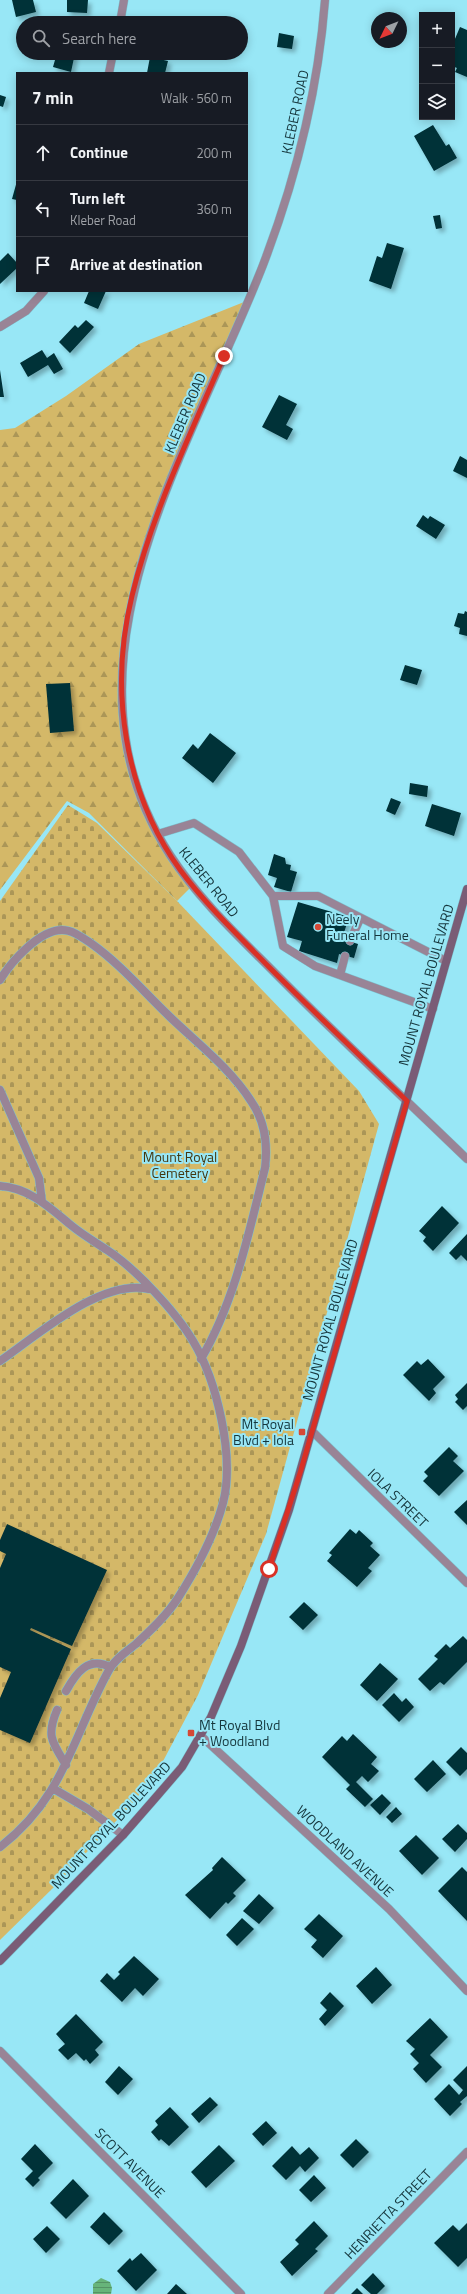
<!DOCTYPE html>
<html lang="en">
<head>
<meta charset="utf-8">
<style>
  :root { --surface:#171b24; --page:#20242c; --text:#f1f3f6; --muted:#9ea1a6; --line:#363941 }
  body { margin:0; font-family:"Titillium Web",sans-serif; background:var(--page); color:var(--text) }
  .controls { position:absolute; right:12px; top:12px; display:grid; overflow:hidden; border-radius:0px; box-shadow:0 2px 10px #0003 }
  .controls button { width:36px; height:36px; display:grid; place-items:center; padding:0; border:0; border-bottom:1px solid var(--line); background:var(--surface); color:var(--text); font:20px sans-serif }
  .compass { position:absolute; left:371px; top:12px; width:36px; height:36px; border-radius:50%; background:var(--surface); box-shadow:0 2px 10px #0003; rotate:227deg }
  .stop { position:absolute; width:12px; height:12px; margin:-9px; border:3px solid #d93025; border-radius:50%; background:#fff }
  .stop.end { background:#d93025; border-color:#fff; box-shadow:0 1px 4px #0008 }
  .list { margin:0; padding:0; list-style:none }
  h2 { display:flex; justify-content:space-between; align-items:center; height:52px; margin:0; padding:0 16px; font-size:17px }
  h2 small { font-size:13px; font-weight:400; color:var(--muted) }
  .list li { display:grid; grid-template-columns:26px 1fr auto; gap:12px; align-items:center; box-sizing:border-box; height:56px; padding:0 16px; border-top:1px solid var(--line) }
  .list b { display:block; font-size:15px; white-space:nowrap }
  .list p { margin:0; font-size:13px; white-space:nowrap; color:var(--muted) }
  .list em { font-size:13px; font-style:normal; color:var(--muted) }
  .icon { flex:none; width:22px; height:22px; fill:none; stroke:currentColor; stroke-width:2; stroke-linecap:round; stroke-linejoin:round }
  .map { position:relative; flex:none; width:467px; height:2294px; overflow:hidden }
  .search { position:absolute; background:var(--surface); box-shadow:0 2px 10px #0003; left:16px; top:16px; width:232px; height:44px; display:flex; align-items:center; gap:10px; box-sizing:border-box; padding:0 14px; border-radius:22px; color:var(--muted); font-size:15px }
  .panel { position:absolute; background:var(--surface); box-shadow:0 2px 10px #0003; left:16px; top:72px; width:232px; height:220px; border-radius:0px }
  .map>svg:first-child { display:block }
  .forest { fill:url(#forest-firs) }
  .cemetery { fill:url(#cemetery-stones) }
  .water { fill:url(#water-rules) }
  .building { fill:#063037; filter:url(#shadow) }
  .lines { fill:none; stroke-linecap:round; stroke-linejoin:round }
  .service-casing { stroke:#7ec4d1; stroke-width:9 }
  .minor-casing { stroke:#7ec4d1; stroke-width:9 }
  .tertiary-casing { stroke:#7ec4d1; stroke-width:9 }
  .secondary-casing { stroke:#7ec4d1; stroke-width:9 }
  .service { stroke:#998496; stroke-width:8 }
  .minor { stroke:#998496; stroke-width:8 }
  .tertiary { stroke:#998496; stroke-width:8 }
  .secondary { stroke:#7a5c76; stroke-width:8 }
  .route { stroke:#d93025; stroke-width:5 }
  .poi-dot { fill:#d54836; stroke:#98e7f6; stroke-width:1.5 }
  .labels { text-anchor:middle; stroke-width:4; stroke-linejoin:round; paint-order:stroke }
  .street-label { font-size:14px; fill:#15363c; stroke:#98e7f6 }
  .poi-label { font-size:14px; fill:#15363c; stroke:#98e7f6; text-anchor:start }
  .park-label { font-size:14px; fill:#443710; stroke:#98e7f6 }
</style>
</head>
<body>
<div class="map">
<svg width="467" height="2294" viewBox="0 0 467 2294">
  <defs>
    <pattern id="forest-firs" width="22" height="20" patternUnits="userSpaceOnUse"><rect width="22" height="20" fill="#d4b868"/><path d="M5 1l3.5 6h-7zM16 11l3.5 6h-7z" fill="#ab9657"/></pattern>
    <pattern id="cemetery-stones" width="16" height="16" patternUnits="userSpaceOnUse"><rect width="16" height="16" fill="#d4b868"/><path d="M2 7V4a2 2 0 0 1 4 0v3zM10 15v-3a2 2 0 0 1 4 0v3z" fill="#ab9657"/></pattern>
    <pattern id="water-rules" width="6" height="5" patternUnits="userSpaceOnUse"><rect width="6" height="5" fill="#67b47a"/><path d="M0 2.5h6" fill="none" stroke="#549365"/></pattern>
    <filter id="shadow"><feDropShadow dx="3.5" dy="3.5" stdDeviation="2" flood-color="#0004"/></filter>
  </defs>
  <rect width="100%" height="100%" fill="#98e7f6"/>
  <!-- forest -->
  <path class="forest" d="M249 300 157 516 126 630V737L153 823 192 886 177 901 89 813 67 801 0 890V430L15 428 66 396 139 344Z"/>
  <!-- cemetery -->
  <path class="cemetery" d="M68 805 97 823 177 901 359 1091 379 1124 266 1534 198 1695 161 1765 133 1803 54 1887 0 1940V901Z"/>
  <!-- water -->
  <path class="water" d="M101 2278 110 2282 112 2288 111 2294H93V2284Z"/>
  <!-- building -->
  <path class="building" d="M12 0H33L36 12 16 17Z
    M67 0H88L87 13 67 12Z
    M161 19 175 23H160Z
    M460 27 467 30V77L455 72 457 68 452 66V46Z
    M279 33 294 36 292 49 277 47Z
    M57 53H75L71 72 53 67Z
    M150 57 168 61 165 73H147Z
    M0 95 6 97 3 107 0 106Z
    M433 125 446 146 449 144 457 158 434 171 414 136Z
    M17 181V200L12 199Z
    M440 215 442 228 436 229 433 216Z
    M387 243 404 248 391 289 369 281 377 256 382 258Z
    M8 253 17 263V268L0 284V261Z
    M89 291H106L98 309 84 303Z
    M86 320 94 327 70 353 59 342 75 325 78 328Z
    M42 350 47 358 54 353 63 369 54 374 48 365 28 377 20 363Z
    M0 370 4 397H0Z
    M279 395 297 404 286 425 293 429 287 440 262 427Z
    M460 456 467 460V478L453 471Z
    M423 515 428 519 430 516 445 525 436 539 416 526Z
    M465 611 467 612V636L459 634 460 628 454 626 458 613 464 614Z
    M405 665 422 670 417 685 400 680Z
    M70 683 74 731 50 733 46 684Z
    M210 733 236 753 213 783 182 758 193 744 198 749Z
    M410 783 428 786 427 797 409 794Z
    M391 798 401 802 395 815 386 811Z
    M432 804 461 813 454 836 425 826Z
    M274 854 285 858 286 864 291 865 290 870 297 872 291 892 274 887 277 878 268 875Z
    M298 902 349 917 342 939 358 944 354 958 339 954 337 963 299 951 302 941 287 937Z
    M442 1206 459 1223 433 1251 423 1241 426 1237 419 1231Z
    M467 1234V1261L461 1255 456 1260 449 1253Z
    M428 1359 445 1377 433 1389 436 1393 429 1401 403 1375 417 1361 421 1365Z
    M467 1383V1406L463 1410 455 1402 458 1399 455 1395Z
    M449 1447 458 1456 453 1461 464 1471 439 1496 423 1481 428 1476 424 1472Z
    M467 1500V1525L454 1512Z
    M7 1524 107 1570 72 1646 31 1628 30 1630 71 1649 30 1743 0 1730V1698L11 1672 0 1667V1568L6 1554 0 1551V1540Z
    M350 1529 356 1534 359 1530 373 1543 370 1546 380 1555 368 1568 372 1571 357 1587 327 1561 332 1555 329 1553Z
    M304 1602 318 1615 303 1630 289 1617Z
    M463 1636 467 1640V1662L444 1685 440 1682 430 1691 418 1679 438 1659 434 1656 446 1644 450 1648Z
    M380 1663 398 1679 377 1701 360 1685Z
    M394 1693 402 1702 406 1698 414 1707 399 1722 382 1705Z
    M353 1734 377 1757 371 1764 379 1771 368 1782 362 1776 356 1782 373 1799 365 1807 346 1789 350 1785 322 1757 342 1736 347 1741Z
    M461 1747 467 1753V1769L460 1776 446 1762Z
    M433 1760 446 1774 427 1792 414 1779Z
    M382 1794 391 1803 380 1815 370 1805Z
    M396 1807 402 1814 392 1823 386 1817Z
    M458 1824 467 1833V1839L455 1852 442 1839Z
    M416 1835 439 1858 422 1875 399 1851Z
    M222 1857 246 1880 233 1893 236 1896 228 1904 226 1902 210 1919 185 1895 213 1870 212 1868Z
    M462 1867 467 1872V1921L438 1891Z
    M259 1894 274 1908 259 1924 243 1911Z
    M319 1914 343 1936 323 1958 311 1947 317 1940 304 1929Z
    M242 1918 254 1929 237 1946 226 1935Z
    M134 1956 159 1979 143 1996 135 1988 122 2002 100 1981 107 1973 114 1980 120 1974 118 1972Z
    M376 1967 392 1985 372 2004 356 1986Z
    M330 1992 344 2006 325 2026 319 2019 327 2010 320 2003Z
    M76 2014 103 2042 95 2050 99 2055 90 2064 86 2059 84 2061 76 2053 68 2060 58 2050 65 2044 56 2034Z
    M430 2018 448 2037 430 2055 442 2067 426 2083 413 2069 419 2063 410 2054 415 2049 406 2041Z
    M119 2066 133 2079 118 2095 105 2082Z
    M467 2066V2096L460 2102 462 2104 450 2116 434 2099 449 2084 459 2095 463 2090 453 2080Z
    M210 2097 218 2105 199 2123 191 2114Z
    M170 2107 189 2127 169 2146 161 2139 159 2141 151 2132 158 2125 155 2121Z
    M266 2121 277 2133 263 2146 252 2134Z
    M356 2139 369 2152 353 2168 340 2155Z
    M35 2144 53 2163 38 2178 40 2180 33 2187 25 2179 33 2171 21 2159Z
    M219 2145 235 2161 206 2188 191 2172Z
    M292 2146 300 2155 309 2147 319 2158 305 2172 300 2166 286 2180 272 2166Z
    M314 2175 326 2188 311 2202 299 2190Z
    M73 2179 89 2196 66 2219 50 2203Z
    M104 2212 123 2231 109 2245 90 2227Z
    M314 2221 328 2236 315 2249 318 2251 292 2276 280 2262 299 2244 295 2240Z
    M467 2223V2258L458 2267 434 2243 453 2225 459 2231Z
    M47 2226 60 2239 46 2253 33 2239Z
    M141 2253 157 2270 136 2291 117 2271 130 2258 132 2261Z
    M373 2273 385 2286 377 2294H371L361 2285Z
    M176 2284 187 2294H167Z
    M357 2288 363 2294H351Z"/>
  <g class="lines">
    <!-- service casing -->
    <g class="service-casing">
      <path id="service" d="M158 834 194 823 239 852 273 896 283 946 315 966 433 1009
        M273 896H318L446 961
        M350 941 360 919
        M340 975 345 956
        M0 980C11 962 39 930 62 930 73 930 83 938 92 944 120 964 144 992 169 1016 197 1043 230 1068 251 1101 265 1121 268 1144 265 1168 249 1232 235 1301 201 1359
        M0 1090 39 1178 42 1202
        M0 1186C30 1188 50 1208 72 1226 83 1235 95 1242 107 1250 135 1268 176 1312 193 1341 217 1381 235 1457 223 1503 214 1537 197 1568 178 1598 167 1615 151 1630 136 1644 126 1652 115 1659 109 1670 72 1737 65 1797 0 1847
        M0 1361C38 1335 101 1278 149 1289
        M66 1691C76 1673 88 1656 110 1667
        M57 1710C46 1736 52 1742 66 1765
        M54 1789 88 1809 123 1835"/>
    </g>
    <!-- minor casing -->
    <g class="minor-casing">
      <path id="minor" d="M120 23 124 0
        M109 73 113 53
        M0 327 26 311 44 291
        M312 1431 467 1583
        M201 1736 389 1909 467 1991
        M328 2294 467 2152"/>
    </g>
    <!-- tertiary casing -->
    <g class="tertiary-casing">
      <path id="tertiary" d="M325 0C318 92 296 179 263 265 193 446 46 663 170 855 198 898 235 933 271 969 335 1034 402 1096 467 1159
        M0 2051 241 2294"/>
    </g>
    <!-- secondary casing -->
    <g class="secondary-casing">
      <path id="secondary" d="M0 1961 123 1835 157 1796 182 1767 211 1717 241 1646 289 1510 467 889"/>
    </g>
    <!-- service -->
    <use href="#service" class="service"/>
    <!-- minor -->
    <use href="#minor" class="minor"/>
    <!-- tertiary -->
    <use href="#tertiary" class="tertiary"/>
    <!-- secondary -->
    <use href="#secondary" class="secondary"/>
  </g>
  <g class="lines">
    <!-- route -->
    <path class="route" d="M224 356C190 435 152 513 132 596 109 689 124 793 181 871 207 906 239 936 269 967 315 1013 361 1057 407 1101L301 1470 269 1569"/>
  </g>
  <!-- markers -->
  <g class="poi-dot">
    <circle cx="318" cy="927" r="4"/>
    <rect x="298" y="1428" width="8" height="8" rx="2"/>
    <rect x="187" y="1729" width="8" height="8" rx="2"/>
  </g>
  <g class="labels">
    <!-- street labels -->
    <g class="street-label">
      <text transform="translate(295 112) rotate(-78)" y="5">KLEBER ROAD</text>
      <text transform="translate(185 413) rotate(-67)" y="5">KLEBER ROAD</text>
      <text transform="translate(209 882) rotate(51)" y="5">KLEBER ROAD</text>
      <text transform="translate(426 985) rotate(-74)" y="5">MOUNT ROYAL BOULEVARD</text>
      <text transform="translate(330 1320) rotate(-74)" y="5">MOUNT ROYAL BOULEVARD</text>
      <text transform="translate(398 1498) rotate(44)" y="5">IOLA STREET</text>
      <text transform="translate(111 1825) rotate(-47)" y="5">MOUNT ROYAL BOULEVARD</text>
      <text transform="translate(345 1851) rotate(43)" y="5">WOODLAND AVENUE</text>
      <text transform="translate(130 2163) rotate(45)" y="5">SCOTT AVENUE</text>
      <text transform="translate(388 2214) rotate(-46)" y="5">HENRIETTA STREET</text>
    </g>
    <!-- poi labels -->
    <g class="poi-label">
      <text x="326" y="924">Neely<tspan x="326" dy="16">Funeral Home</tspan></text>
      <text x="294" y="1429" text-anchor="end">Mt Royal<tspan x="294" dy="16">Blvd + Iola</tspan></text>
      <text x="199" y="1730">Mt Royal Blvd<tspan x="199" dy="16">+ Woodland</tspan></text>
    </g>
    <!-- park labels -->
    <g class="park-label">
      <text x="180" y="1162">Mount Royal<tspan x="180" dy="16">Cemetery</tspan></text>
    </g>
  </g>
</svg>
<div class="controls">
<button>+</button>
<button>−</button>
<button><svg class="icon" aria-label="layers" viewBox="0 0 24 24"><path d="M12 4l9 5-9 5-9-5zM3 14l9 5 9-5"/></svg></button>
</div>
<svg class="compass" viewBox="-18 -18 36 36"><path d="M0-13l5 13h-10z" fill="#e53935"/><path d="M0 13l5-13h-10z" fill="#9ea1a6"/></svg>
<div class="stop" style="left:269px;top:1569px"></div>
<div class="stop end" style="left:224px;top:356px"></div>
<div class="search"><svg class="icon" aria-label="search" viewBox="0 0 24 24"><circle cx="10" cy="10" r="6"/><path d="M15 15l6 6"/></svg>Search here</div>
<section class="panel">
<h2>7 min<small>Walk · 560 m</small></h2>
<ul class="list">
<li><svg class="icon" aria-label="ahead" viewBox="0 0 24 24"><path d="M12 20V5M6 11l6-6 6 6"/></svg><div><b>Continue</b></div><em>200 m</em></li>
<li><svg class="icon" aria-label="left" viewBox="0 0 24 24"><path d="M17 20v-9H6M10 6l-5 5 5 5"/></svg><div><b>Turn left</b><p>Kleber Road</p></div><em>360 m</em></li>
<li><svg class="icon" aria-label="arrive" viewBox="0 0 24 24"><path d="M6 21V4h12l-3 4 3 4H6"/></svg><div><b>Arrive at destination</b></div></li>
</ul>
</section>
</div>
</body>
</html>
